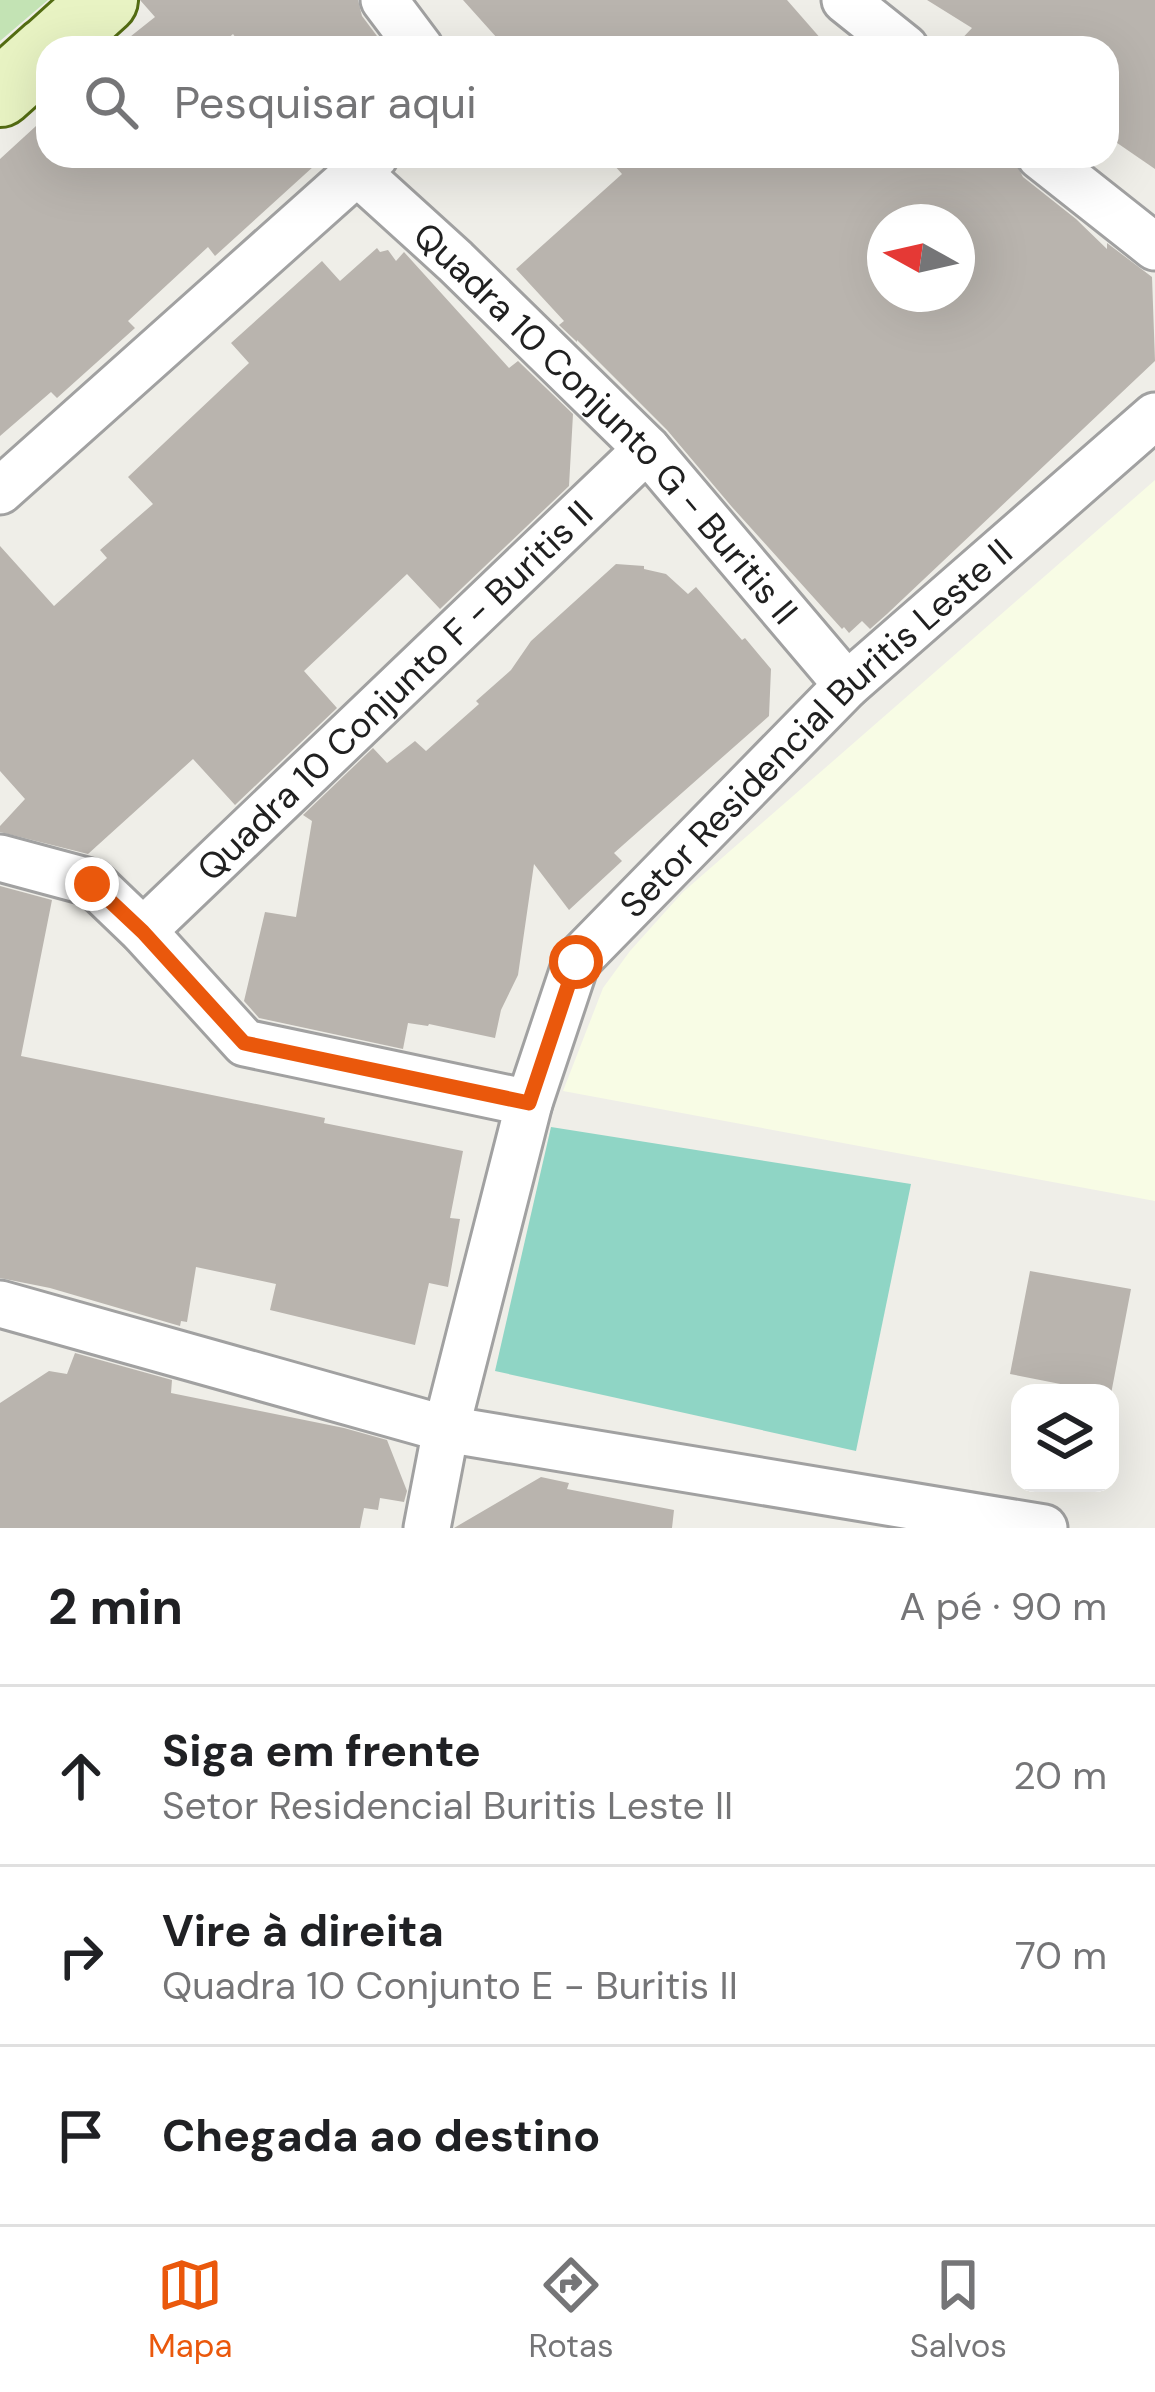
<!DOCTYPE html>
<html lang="pt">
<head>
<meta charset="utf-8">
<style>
  :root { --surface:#fff; --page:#f6f6f6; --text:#202124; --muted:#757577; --line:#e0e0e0; --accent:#ea580c }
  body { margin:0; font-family:"DM Sans",sans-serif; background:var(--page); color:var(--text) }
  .controls { position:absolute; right:36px; bottom:36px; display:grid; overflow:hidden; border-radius:24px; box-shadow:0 12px 48px #0002 }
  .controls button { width:108px; height:108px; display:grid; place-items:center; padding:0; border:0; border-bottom:3px solid var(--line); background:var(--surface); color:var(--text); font:60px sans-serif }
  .compass { position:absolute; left:867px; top:204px; width:108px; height:108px; border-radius:50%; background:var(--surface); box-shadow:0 12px 48px #0002; rotate:278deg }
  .stop { position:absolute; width:36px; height:36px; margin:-27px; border:9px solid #ea580c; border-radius:50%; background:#fff }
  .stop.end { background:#ea580c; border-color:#fff; box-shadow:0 3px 12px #0008 }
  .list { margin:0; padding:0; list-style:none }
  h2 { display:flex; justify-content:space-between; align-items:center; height:156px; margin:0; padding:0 48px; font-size:51px }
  h2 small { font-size:39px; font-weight:400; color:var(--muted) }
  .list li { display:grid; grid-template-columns:78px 1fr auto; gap:36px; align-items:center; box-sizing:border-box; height:180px; padding:0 48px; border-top:3px solid var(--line) }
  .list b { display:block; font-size:45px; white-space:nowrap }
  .list p { margin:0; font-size:39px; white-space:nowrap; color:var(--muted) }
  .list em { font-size:39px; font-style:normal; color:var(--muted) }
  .icon { flex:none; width:66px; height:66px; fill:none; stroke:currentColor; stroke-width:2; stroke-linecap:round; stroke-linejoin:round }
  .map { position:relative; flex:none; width:1155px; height:1528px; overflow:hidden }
  .search { position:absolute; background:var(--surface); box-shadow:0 12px 48px #0002; left:36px; right:36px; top:36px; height:132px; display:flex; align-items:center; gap:30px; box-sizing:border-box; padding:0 42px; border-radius:36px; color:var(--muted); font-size:45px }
  .sheet { height:696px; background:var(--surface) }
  nav { display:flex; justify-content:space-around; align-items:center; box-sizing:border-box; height:168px; border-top:3px solid var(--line); background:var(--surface); font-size:33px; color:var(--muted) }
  nav a { display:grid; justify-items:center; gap:6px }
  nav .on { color:var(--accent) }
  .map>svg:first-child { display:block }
  .education { fill:#f8fce5 }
  .grass { fill:#c3e3b4 }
  .pitch { fill:#8fd5c5 }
  .building { fill:#b9b4ae; fill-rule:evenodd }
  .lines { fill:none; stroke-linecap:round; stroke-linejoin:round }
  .street-casing { stroke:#a1a1a1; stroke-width:51 }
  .secondary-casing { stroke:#536c12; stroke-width:72 }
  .street { stroke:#fff; stroke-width:45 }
  .secondary { stroke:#e8f3c3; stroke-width:66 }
  .route { stroke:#ea580c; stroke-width:15 }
  .labels { text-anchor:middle; stroke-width:10; stroke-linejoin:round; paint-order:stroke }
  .street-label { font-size:36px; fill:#202020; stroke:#fff }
</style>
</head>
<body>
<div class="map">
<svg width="1155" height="1528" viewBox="0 0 1155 1528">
  <rect width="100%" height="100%" fill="#efeee8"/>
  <!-- education -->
  <path class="education" d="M1155 480V1201L563 1091 603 988 630 951 683 892Z"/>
  <!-- grass -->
  <path class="grass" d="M0 0H48L0 41Z"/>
  <!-- pitch -->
  <path class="pitch" d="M551 1127 911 1184 856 1451 495 1371Z"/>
  <!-- building -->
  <path class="building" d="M140 0H358L362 16 386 48H243L233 34 217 48H116L155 17Z
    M463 0H787L829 48H506Z
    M927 0H1155V169L1107 136V48H953L972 28Z
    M48 115V156H325L215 256 208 247 128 321 135 328 57 398 51 392 0 436V159Z
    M606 156H1012L1023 177 1076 219 1107 249V243L1152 277 1155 361 887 614 870 629 862 621 849 633 844 627 842 629 732 507 667 430 577 340V342L559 325 564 321 516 269 622 174ZM885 222H957V294H885Z
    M377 248 380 252 388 250 396 261 404 252 509 368 518 361 573 414 569 486 440 609 407 574 304 671 337 708 235 805 193 759 88 854 0 832V826L25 799 0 771V546L54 606 107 558 100 550 153 504 128 477 249 363 231 343 322 261 340 281Z
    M616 564 644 566V569L666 574 688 594 696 587 742 640 745 638 771 669 769 716 614 853 622 861 569 910 534 864 518 975 501 1010 495 1038 429 1024 428 1026 408 1023 403 1049 259 1018 244 1001 265 912 296 917 312 821 303 815 373 748 387 763 415 741 426 751 479 704 476 701 511 670 531 641Z
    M0 886 52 900 21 1056 325 1118 324 1123 463 1151 450 1218 460 1219 448 1287 429 1283 415 1345 270 1310 276 1284 196 1267 187 1322 181 1321 180 1326 50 1288 0 1278Z
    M1030 1271 1131 1289 1111 1394 1010 1374Z
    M75 1353 172 1380 171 1393 344 1428 387 1440 407 1491 404 1502 380 1498 378 1510 364 1508 360 1528H0V1403L49 1371 67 1374Z
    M541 1477 569 1483 567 1489 674 1510 672 1528H454Z"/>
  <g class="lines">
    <!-- street casing -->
    <g class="street-casing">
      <g id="street">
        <path d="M384 0 420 48"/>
        <path d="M845 0 905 48"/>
        <path d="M1040 156 1155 247"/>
        <path id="s1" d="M357 172 455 261 647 449 847 685"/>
        <path d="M0 491 375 156"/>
        <path d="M0 858 93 883 143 931 245 1043 529 1103"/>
        <path id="s2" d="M143 931 647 449"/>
        <path d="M0 1304 446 1429 1044 1528"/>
        <path id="s3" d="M427 1528 446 1429 529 1103 576 962 847 685 1155 416"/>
      </g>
    </g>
    <!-- secondary casing -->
    <g class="secondary-casing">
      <path id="secondary" d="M51 48 104 0
        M0 93 48 50"/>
    </g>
    <!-- street -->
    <use href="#street" class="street"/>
    <!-- secondary -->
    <use href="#secondary" class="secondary"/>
  </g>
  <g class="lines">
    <!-- route -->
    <path class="route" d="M92 884 143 932 244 1043 529 1103 576 962"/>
  </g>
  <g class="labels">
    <!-- street labels -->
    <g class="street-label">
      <text dy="13" stroke="none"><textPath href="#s1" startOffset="354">Quadra 10 Conjunto G - Buritis II</textPath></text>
      <text dy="13" stroke="none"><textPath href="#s2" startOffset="348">Quadra 10 Conjunto F - Buritis II</textPath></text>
      <text dy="13" stroke="none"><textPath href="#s3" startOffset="921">Setor Residencial Buritis Leste II</textPath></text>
    </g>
  </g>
</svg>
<div class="controls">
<button><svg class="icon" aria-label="layers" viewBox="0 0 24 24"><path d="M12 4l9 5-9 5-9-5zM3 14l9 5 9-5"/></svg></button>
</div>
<svg class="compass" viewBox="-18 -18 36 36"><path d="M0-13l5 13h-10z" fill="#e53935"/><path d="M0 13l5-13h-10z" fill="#757577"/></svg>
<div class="stop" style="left:576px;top:962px"></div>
<div class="stop end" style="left:92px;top:884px"></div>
<div class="search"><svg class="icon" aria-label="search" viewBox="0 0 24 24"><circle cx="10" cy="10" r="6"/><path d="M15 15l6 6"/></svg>Pesquisar aqui</div>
</div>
<section class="sheet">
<h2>2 min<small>A pé · 90 m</small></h2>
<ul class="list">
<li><svg class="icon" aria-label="ahead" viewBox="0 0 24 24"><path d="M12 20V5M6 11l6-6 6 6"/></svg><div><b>Siga em frente</b><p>Setor Residencial Buritis Leste II</p></div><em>20 m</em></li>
<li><svg class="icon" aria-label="right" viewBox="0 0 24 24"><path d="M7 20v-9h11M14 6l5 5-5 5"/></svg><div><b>Vire à direita</b><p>Quadra 10 Conjunto E - Buritis II</p></div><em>70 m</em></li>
<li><svg class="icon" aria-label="arrive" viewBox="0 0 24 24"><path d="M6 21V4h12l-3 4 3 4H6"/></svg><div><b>Chegada ao destino</b></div></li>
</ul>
</section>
<nav>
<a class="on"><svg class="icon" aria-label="map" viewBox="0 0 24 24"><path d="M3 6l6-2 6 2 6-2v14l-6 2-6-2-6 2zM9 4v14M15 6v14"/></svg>Mapa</a>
<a><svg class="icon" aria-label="directions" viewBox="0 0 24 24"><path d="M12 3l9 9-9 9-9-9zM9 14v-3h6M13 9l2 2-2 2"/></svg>Rotas</a>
<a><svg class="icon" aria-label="saved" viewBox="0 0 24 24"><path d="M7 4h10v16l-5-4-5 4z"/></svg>Salvos</a>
</nav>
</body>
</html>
